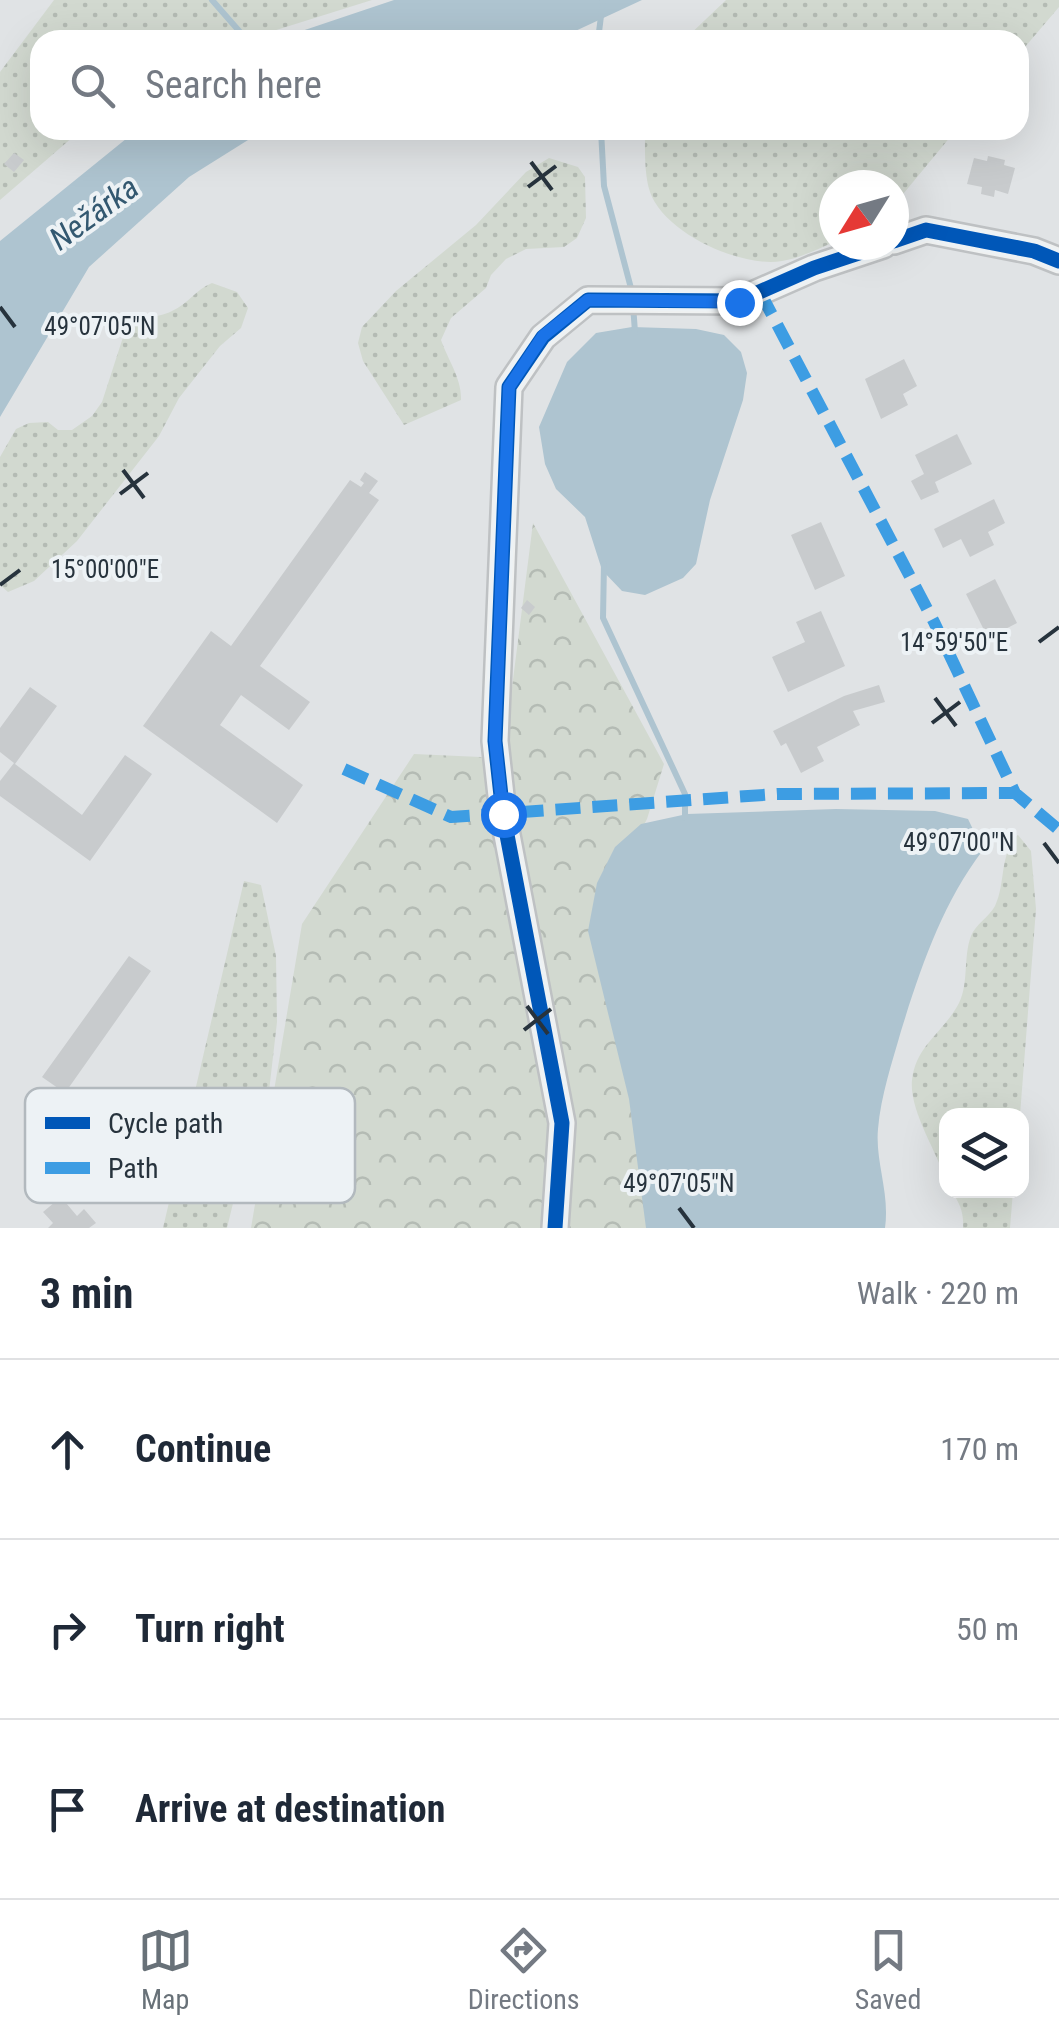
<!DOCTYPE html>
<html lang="en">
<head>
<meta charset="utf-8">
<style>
  :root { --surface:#fff; --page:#f6f6f7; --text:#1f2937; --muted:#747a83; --line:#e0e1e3; --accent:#687178 }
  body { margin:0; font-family:"Roboto Condensed",sans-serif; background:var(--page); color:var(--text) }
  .controls { position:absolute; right:30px; bottom:30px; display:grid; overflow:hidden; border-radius:20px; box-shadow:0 10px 40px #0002 }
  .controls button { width:90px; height:90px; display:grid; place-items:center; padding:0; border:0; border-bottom:2px solid var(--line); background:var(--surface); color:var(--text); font:50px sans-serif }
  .compass { position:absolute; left:819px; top:170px; width:90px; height:90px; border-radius:50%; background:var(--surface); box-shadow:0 10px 40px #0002; rotate:233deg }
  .stop { position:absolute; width:30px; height:30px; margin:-22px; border:8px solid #1a73e8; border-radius:50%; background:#fff }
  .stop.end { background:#1a73e8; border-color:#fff; box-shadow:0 2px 10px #0008 }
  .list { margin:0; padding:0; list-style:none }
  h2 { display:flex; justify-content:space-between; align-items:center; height:130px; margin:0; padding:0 40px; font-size:42px }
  h2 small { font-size:32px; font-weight:400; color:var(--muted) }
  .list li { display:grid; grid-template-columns:65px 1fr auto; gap:30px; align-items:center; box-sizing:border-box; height:180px; padding:0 40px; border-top:2px solid var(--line) }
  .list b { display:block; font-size:38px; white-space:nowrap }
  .list em { font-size:32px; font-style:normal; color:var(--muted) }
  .icon { flex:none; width:55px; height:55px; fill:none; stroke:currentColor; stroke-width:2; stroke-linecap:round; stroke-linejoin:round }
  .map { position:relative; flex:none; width:1059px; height:1228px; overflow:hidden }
  .search { position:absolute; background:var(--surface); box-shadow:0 10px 40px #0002; left:30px; right:30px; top:30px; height:110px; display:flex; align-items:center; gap:25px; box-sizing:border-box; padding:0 35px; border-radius:30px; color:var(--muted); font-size:38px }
  .sheet { height:670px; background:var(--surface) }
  nav { display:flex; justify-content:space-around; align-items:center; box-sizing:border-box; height:140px; border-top:2px solid var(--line); background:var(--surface); font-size:28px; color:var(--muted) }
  nav a { display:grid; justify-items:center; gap:5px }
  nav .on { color:var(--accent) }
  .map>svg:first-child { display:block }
  .grass { fill:url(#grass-dots) }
  .forest { fill:url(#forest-crowns) }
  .water { fill:#aec4d0 }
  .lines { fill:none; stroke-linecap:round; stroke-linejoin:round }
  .stream { stroke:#aec4d0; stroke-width:6 }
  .building { fill:#c8cbcd }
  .minor-casing { stroke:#bec1c3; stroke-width:30 }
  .minor { stroke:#eff1f1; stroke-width:25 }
  .quiet { stroke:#3d9de3; stroke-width:12; stroke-dasharray:25 12; stroke-linecap:butt }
  .cycleway-casing { stroke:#edf2f5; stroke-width:21 }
  .cycleway { stroke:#0057b8; stroke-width:15 }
  .route { stroke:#1a73e8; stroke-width:12 }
  .ticks { fill:none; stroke:#27333d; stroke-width:4 }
  .labels { text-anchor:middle; stroke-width:8; stroke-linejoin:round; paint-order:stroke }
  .water-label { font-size:32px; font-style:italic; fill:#335870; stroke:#edf2f5 }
  .key { fill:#edf2f5; stroke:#b2b9be; stroke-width:2.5 }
  .key-label { font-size:28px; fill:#27333d }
  .ticks-label { font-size:25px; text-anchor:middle; fill:#27333d; stroke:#edf2f5; stroke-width:8; stroke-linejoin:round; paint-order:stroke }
</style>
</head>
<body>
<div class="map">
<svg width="1059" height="1228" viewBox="0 0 1059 1228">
  <defs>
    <pattern id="grass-dots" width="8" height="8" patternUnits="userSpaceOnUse" patternTransform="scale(2.5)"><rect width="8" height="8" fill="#d2d9d0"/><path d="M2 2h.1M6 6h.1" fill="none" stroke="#b4bbb4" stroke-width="1.8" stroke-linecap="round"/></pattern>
    <pattern id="forest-crowns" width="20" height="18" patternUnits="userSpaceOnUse" patternTransform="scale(2.5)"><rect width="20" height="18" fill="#d2d9d0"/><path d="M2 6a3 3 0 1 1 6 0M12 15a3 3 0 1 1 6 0" fill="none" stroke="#b4bbb4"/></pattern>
  </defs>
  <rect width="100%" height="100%" fill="#e0e3e5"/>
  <!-- grass -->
  <path class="grass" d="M54 0H372L244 40H40V130H81L0 200V72Z
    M726 0H1059V7L1019 54V40H684Z
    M645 130H956L894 205V185H834V242C818 249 800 258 782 261 741 268 664 233 650 192 644 174 645 149 645 130Z
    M549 158 578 167 585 177 586 218 577 238 564 247 526 249 506 259 491 275 486 288 451 318 441 340C448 360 462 379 461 400L404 425 363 361 358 343 362 327 396 291 476 225 526 172Z
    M212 283 237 292 248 308 241 328 220 346 179 398 159 436 77 541 34 581 8 592 0 585V457L16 429 29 423 48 422 58 430H72L92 416 102 402 126 328C140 316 156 319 172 311 188 304 196 289 212 283Z
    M1018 835 1031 851 1036 909 1020 1115 946 1116V1180C936 1150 909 1110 912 1080 916 1045 944 1032 959 1003 969 983 963 957 971 936 975 925 989 917 995 906 1006 883 999 854 1018 835Z
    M244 881 261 885 276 956 277 1022 265 1126 256 1155 236 1191 227 1228H163Z
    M951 1191H1013L1010 1228H963C964 1213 960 1203 951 1191Z"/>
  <!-- forest -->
  <path class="forest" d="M533 523 664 764 647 819 603 905 657 1228H251L302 924 414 754 503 758Z"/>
  <!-- water -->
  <path class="water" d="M394 0H642L556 40H275Z
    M137 130H264L189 177 89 267 0 417V241Z
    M632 327 696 329 724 335 741 352 747 373 743 400 710 500 696 564 683 578 645 595 622 591 602 570 585 517 556 489 545 464 539 427 567 362 596 333Z
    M836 809 935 811 968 819 983 850C942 904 921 967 901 1031 892 1063 881 1095 878 1129 875 1162 890 1193 885 1228H646L629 1099 588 931 597 883 615 847 641 824 687 814Z"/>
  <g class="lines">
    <!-- stream -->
    <path class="stream" d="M212 0 247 40
      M598 40 603 0
      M601 130 604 186 632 292
      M633 305 635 332
      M604 564 603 618 685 794V818"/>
  </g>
  <!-- building -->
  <path class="building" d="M14 153 24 160 14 172 4 164Z
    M988 156 1005 160 1004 165 1015 168 1008 194 995 190 994 197 981 194 982 187 967 184 974 158 987 161Z
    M904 359 917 386 903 394 908 405 881 419 865 379Z
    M957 434 972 464 935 482 939 492 921 500 911 481 924 474 915 455Z
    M365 472 378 481 369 493 379 500 260 666 310 702 289 730 241 695 220 725 303 785 277 823 143 726 211 631 231 646 350 480 361 487 364 483 360 480Z
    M994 499 1005 523 988 532 994 545 970 557 961 539 943 548 934 529Z
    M821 522 845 576 815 590 791 535Z
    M995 579 1017 623 988 638 966 594Z
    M527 600 535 607 529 615 521 608Z
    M821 611 845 666 788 692 772 657 805 642 796 622Z
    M879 685 885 702 853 711 860 725 817 747 824 761 801 773 786 743 781 746 773 731 844 696Z
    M30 687 57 706 15 764 82 815 125 755 152 774 90 861 0 796V781L14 763 0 752V728Z
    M129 956 151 971 65 1093 42 1077Z
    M61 1197 77 1216 84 1209 96 1223 89 1228H48L53 1223 43 1212Z"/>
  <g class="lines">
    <!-- minor casing -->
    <g class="minor-casing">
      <path id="minor" d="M894 241 926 230 1034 251 1059 261
        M555 1228 562 1123 503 814 495 741 509 387 543 337 588 300 739 301 814 268 883 245"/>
    </g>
    <!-- minor -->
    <use href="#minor" class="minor"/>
    <!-- quiet -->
    <path class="quiet" d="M760 292 934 622 1015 793 1059 830
      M344 769 451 817 777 794 1015 793"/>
    <!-- cycleway casing -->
    <g class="cycleway-casing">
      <path id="cycleway" d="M894 241 926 230 1034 251 1059 261
        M555 1228 562 1123 503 814 495 741 509 387 543 337 588 300 739 301 814 268 883 245"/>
    </g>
    <!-- cycleway -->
    <use href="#cycleway" class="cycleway"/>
  </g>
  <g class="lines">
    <!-- route -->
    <path class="route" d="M503 814 495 740 509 387 543 336 588 300 739 302"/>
  </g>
  <!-- ticks -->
  <path class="ticks" d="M531 162 552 190M528 187 556 166M0 307 15 327M123 470 144 498M120 494 148 473M0 585 20 570M1039 642 1059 627M935 698 956 726M932 723 960 702M1044 843 1059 863M527 1006 548 1034M524 1030 551 1009M679 1208 694 1228"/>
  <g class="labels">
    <!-- water labels -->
    <g class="water-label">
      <text transform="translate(94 213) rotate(-36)" y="11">Nežárka</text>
    </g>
  </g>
  <!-- legend -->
  <rect x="25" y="1088" width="330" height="115" rx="15" class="key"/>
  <rect x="45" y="1117" width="45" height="12" fill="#0057b8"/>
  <rect x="45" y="1162" width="45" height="12" fill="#3d9de3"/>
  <g class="key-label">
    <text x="108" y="1133">Cycle path</text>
    <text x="108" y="1178">Path</text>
  </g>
  <g class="ticks-label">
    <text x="100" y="335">49°07'05"N</text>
    <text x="105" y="578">15°00'00"E</text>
    <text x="954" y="651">14°59'50"E</text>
    <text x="959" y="851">49°07'00"N</text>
    <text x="679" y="1192">49°07'05"N</text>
  </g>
</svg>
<div class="controls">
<button><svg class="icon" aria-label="layers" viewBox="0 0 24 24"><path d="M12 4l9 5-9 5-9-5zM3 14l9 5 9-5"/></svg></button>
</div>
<svg class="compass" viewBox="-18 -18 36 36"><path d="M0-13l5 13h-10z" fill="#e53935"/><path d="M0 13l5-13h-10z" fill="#747a83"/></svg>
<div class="stop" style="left:503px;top:814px"></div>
<div class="stop end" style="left:739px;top:302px"></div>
<div class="search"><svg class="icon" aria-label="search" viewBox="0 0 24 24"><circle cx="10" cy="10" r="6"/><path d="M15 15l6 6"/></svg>Search here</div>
</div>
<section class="sheet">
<h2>3 min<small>Walk · 220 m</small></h2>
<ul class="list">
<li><svg class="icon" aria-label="ahead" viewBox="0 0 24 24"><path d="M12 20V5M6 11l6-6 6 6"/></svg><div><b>Continue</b></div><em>170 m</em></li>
<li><svg class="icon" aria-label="right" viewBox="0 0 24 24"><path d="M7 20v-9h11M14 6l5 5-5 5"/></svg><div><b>Turn right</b></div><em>50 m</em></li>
<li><svg class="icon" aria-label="arrive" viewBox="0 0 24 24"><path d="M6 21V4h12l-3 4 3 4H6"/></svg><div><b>Arrive at destination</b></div></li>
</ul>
</section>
<nav>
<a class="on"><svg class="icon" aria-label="map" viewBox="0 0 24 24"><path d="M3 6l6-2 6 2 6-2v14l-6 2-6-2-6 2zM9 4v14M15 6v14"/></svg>Map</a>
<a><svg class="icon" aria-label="directions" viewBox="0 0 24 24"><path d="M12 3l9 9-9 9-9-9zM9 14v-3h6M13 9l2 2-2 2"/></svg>Directions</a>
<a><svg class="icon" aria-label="saved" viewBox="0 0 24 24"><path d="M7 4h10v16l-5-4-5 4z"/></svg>Saved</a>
</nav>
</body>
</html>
